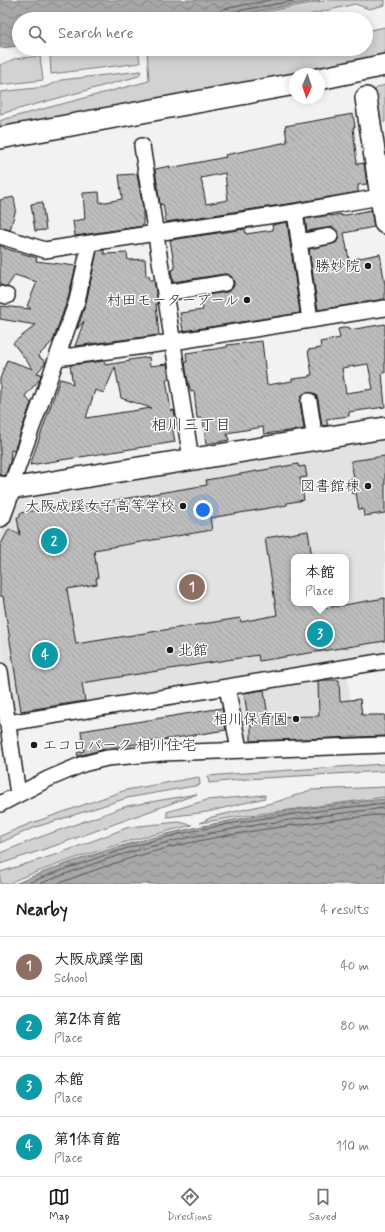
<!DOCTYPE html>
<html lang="en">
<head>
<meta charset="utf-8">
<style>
  :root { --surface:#fff; --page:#f6f6f6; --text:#202124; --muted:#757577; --line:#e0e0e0; --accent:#1c1c1c }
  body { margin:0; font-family:Mynerve,"Klee One",sans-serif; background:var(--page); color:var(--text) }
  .compass { position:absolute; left:289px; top:68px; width:36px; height:36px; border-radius:50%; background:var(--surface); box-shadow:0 2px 10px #0003; rotate:182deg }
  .you { position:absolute; left:203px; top:510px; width:14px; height:14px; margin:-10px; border:3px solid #fff; border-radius:50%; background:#1a73e8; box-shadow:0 0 0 6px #1a73e833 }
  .badge { display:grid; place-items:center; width:26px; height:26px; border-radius:50%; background:var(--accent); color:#fff; font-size:13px; font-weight:700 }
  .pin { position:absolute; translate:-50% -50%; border:2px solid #fff; box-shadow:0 1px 4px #0006 }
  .popup { position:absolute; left:291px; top:554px; width:58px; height:52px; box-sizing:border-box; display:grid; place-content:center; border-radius:8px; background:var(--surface); filter:drop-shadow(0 1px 3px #0005); font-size:13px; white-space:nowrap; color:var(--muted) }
  .popup b { font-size:15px; color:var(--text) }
  .popup::after { content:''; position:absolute; left:50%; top:100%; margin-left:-8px; border:8px solid transparent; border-top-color:var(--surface) }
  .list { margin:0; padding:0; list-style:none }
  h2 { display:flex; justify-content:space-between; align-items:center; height:52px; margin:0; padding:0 16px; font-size:17px }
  h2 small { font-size:13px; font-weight:400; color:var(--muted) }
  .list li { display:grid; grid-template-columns:26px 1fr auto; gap:12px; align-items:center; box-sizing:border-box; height:60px; padding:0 16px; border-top:1px solid var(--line) }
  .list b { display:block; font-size:15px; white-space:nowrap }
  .list p { margin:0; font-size:13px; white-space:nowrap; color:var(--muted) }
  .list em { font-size:13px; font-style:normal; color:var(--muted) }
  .icon { flex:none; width:22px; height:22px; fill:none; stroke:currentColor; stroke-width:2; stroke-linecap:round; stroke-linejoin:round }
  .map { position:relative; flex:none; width:385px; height:884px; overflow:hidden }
  .search { position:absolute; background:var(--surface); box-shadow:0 2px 10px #0003; left:12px; right:12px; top:12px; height:44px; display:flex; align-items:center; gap:10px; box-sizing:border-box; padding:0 14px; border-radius:22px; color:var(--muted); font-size:15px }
  .sheet { height:292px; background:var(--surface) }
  nav { display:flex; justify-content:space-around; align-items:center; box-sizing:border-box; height:56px; border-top:1px solid var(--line); background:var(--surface); font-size:11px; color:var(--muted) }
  nav a { display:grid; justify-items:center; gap:2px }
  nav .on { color:var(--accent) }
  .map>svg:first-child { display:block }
  .built { fill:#e2e2e2; fill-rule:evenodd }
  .grass { fill:#d2d2d2; stroke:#777 }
  .park { fill:url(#park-tufts); stroke:#777 }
  .water { fill:url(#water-waves); stroke:#707070 }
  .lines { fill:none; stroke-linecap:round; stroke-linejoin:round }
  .shore { stroke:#545454; stroke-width:1 }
  .building { fill:url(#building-back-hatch); stroke:#1c1c1c; fill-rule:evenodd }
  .street-casing { stroke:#1c1c1c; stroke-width:18 }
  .secondary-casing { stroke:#1c1c1c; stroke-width:24 }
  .street { stroke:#fff; stroke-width:15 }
  .secondary { stroke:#fff; stroke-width:21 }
  .poi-dot { fill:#1c1c1c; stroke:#fff; stroke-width:1.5 }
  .labels { text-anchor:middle; stroke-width:3; stroke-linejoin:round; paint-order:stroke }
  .poi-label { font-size:15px; fill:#1c1c1c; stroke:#fff; text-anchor:end }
  .neighbourhood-label { font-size:16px; fill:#1c1c1c; stroke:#fff }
</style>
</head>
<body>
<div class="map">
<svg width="385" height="884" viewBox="0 0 385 884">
  <defs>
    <pattern id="park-tufts" width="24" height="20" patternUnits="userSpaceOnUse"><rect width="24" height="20" fill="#d2d2d2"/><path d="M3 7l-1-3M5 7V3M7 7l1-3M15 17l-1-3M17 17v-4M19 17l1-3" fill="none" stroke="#b4b4b4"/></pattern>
    <pattern id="water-waves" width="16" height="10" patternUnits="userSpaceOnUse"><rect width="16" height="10" fill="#a8a8a8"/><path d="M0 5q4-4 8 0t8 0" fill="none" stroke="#888"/></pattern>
    <pattern id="building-back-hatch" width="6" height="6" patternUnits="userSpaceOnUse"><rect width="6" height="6" fill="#bdbdbd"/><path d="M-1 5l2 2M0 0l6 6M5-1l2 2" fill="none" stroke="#a2a2a2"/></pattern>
  </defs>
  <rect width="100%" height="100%" fill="#f2f2f2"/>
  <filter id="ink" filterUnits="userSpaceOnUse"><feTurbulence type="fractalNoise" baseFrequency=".025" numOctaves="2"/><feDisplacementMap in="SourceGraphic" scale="8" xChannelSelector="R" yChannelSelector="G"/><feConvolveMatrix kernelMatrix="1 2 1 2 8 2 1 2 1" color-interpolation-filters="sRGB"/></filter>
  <g filter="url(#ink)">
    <!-- built -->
    <path class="built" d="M385 439V656L17 714 10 711 0 640V534L11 501ZM294 557H346V603H294Z
      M347 673 355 742 249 746 244 741 236 696 242 690Z"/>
    <!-- grass -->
    <path class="grass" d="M328 0H385V5L369 9 355 4 292 19H226Z
      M385 27V57L304 74H295L0 129V121L5 119 149 81 147 49H366V31Z
      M98 49H138L140 63 51 74 50 56Z
      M40 56 43 80 0 85V65L14 59Z
      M141 71 139 76 0 114V92L45 87 61 80Z
      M385 764V771L247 779 209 783 208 776 245 773Z
      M199 777 200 785 127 798 33 828 0 843V836L29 824 126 790Z
      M385 787V797L236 817 200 823 212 817 276 802 311 790Z
      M197 794 54 846 0 864V853L40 837 127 806Z
      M265 795V798L207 812 167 817V812L207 800Z
      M179 822 192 825 129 841 76 858 20 878 8 884H0V872L58 854 129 827Z"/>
    <!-- park -->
    <path class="park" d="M385 85V122L378 123 374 91 378 87Z"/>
    <!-- water -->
    <path class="water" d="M0 0H320L215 19H19V46L0 48Z
      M385 799V884H15C39 873 65 864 89 856 187 824 284 810 385 799Z"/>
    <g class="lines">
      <!-- shore -->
      <path class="shore" d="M216 19 218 13 223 9 271 0
        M221 19 222 15 225 13 299 0
        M25 884C60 871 95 858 131 847 213 822 300 813 385 803
        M39 884C70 872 102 860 134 851 216 828 301 818 385 808
        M56 884C82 875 108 865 134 857 215 833 301 824 385 814"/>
    </g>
    <!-- building -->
    <path class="building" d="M353 114 355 127H353L357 164 364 163 367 184 358 185V192L294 203 166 222 163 204 160 205 155 169 170 166V168L226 157 225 155 287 142 285 126ZM225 173 228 200 206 204 201 178Z
      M137 174 143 208V226L75 236 73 221 85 219 83 193 99 192 100 203 122 199 119 175Z
      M14 197 16 209 10 230 0 227V200Z
      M42 202 46 230 35 231 31 204Z
      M371 210 374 227 344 233 349 260 380 254 385 285V299L318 310 309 249 336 243 338 239 339 235 336 230 333 227 307 231 305 219 331 215V216L341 214V216Z
      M287 222 300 313 183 331 180 313 203 310 201 296 227 292 231 290 234 286V282L232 277 228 274H224L173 282 171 270 175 269 170 240 245 229 246 234 273 230 272 225Z
      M0 245 4 247V248L37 258 36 261 76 266 68 298 53 341 38 356 46 362 37 373 41 374 40 379 25 396 31 403 14 451 11 450 10 462 5 476 0 475V379L7 360 33 369 13 343 36 325 0 319V306L31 309 27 306 37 282 15 275 7 287 0 285Z
      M104 250V254L127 253 128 260 145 259 146 276H149L150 280H154L158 304H156L159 335 75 346 84 321 77 329 86 303 97 251Z
      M385 324V373H382L385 407 349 412V416L326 419 328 425 322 426 318 399 316 395 313 393 307 392 303 394 301 397 300 402 304 429 264 434 263 427 227 433 229 440 206 444 203 418H197L194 391 191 392 187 377 185 362H187L186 353 215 349 227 347V345L262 341 267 385 292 381V379L309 377V375H312L308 350 321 348 320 342 340 338 338 329 349 327V330ZM368 364 373 389 346 393 342 368Z
      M149 357 150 366 167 364 169 379H166L171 411 174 410 177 425 172 426 175 442 30 465 60 379 68 381 73 385 70 365 104 361 105 365 130 361 129 360ZM115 367 121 398 151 408 86 418 95 390 104 393Z
      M385 456V513L364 516 363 509 359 510 356 493 352 494 349 479 354 478 351 461Z
      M298 464 299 467 305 466 307 477 300 478 304 500 287 503V505L210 518 212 530 94 550 98 578H96L97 584 67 589 76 644 240 618 241 622 277 615 265 538 308 531 312 557H294V603H319L320 609 385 598V641L259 661 258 655 82 683 85 701 21 711 3 596H0V546L9 529 20 535 17 517H20V513L80 503V506L207 485 206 480Z
      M323 680H339L340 701 360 699 362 715H385V736L251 741V712H247L244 693 264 690 268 717 319 716 318 681Z
      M222 708 226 730 105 749 78 756 77 753 84 751 81 731Z"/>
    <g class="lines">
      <!-- street casing -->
      <g class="street-casing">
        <path id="street" d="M142 146 191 459
          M295 212 310 320
          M0 236 45 250 90 243
          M299 242 330 236
          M165 293 225 283
          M0 294 7 296
          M57 358 173 342 385 308
          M309 401 315 440
          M0 484 11 486 77 301 90 243 295 212 385 196
          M0 671 18 794
          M227 687 239 749
          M8 723 385 661
          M0 804 48 779 83 764 107 758 162 753 385 745"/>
      </g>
      <!-- secondary casing -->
      <g class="secondary-casing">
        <path id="secondary" d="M319 79 385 65
          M366 98 385 223
          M0 138 295 84
          M0 516 11 486 22 487 385 428"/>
      </g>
      <!-- street -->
      <use href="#street" class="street"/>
      <!-- secondary -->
      <use href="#secondary" class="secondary"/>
    </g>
  </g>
  <!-- markers -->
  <g class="poi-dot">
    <circle cx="368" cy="266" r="4"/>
    <circle cx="247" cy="300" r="4"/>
    <circle cx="368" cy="486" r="4"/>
    <circle cx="183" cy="506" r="4"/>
    <circle cx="170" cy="650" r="4"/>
    <circle cx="296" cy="719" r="4"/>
    <circle cx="34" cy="745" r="4"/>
  </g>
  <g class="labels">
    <!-- poi labels -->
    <g class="poi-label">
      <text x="360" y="271">勝妙院</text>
      <text x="239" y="305">村田モータープール</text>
      <text x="360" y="491">図書館棟</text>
      <text x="175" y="511">大阪成蹊女子高等学校</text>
      <text x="178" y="655" text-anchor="start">北館</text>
      <text x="288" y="724">相川保育園</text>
      <text x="42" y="750" text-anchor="start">エコロパーク 相川住宅</text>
    </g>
    <!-- neighbourhood labels -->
    <g class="neighbourhood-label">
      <text x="191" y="430">相川三丁目</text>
    </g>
  </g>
</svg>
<svg class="compass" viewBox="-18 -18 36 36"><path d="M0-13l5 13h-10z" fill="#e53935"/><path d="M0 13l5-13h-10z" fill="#757577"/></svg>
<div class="you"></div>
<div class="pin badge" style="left:192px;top:587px;background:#8d6e63">1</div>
<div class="pin badge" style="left:54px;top:541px;background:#0f9aa8">2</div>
<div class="pin badge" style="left:320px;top:634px;background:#0f9aa8">3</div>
<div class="popup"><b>本館</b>Place</div>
<div class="pin badge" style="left:45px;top:655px;background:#0f9aa8">4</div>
<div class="search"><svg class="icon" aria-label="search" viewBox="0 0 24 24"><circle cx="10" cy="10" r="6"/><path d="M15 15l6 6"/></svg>Search here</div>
</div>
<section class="sheet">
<h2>Nearby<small>4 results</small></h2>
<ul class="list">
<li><span class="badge" style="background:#8d6e63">1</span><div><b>大阪成蹊学園</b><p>School</p></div><em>40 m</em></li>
<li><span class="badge" style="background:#0f9aa8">2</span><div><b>第2体育館</b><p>Place</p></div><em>80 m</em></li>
<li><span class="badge" style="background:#0f9aa8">3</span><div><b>本館</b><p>Place</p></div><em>90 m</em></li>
<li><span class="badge" style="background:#0f9aa8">4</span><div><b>第1体育館</b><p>Place</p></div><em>110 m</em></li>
</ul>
</section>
<nav>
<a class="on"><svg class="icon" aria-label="map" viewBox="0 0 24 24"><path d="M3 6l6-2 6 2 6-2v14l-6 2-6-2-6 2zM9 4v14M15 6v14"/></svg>Map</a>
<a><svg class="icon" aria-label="directions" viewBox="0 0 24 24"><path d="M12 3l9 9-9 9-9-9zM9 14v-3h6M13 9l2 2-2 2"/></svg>Directions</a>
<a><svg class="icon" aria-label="saved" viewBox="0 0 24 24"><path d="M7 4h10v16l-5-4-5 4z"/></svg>Saved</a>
</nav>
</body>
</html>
